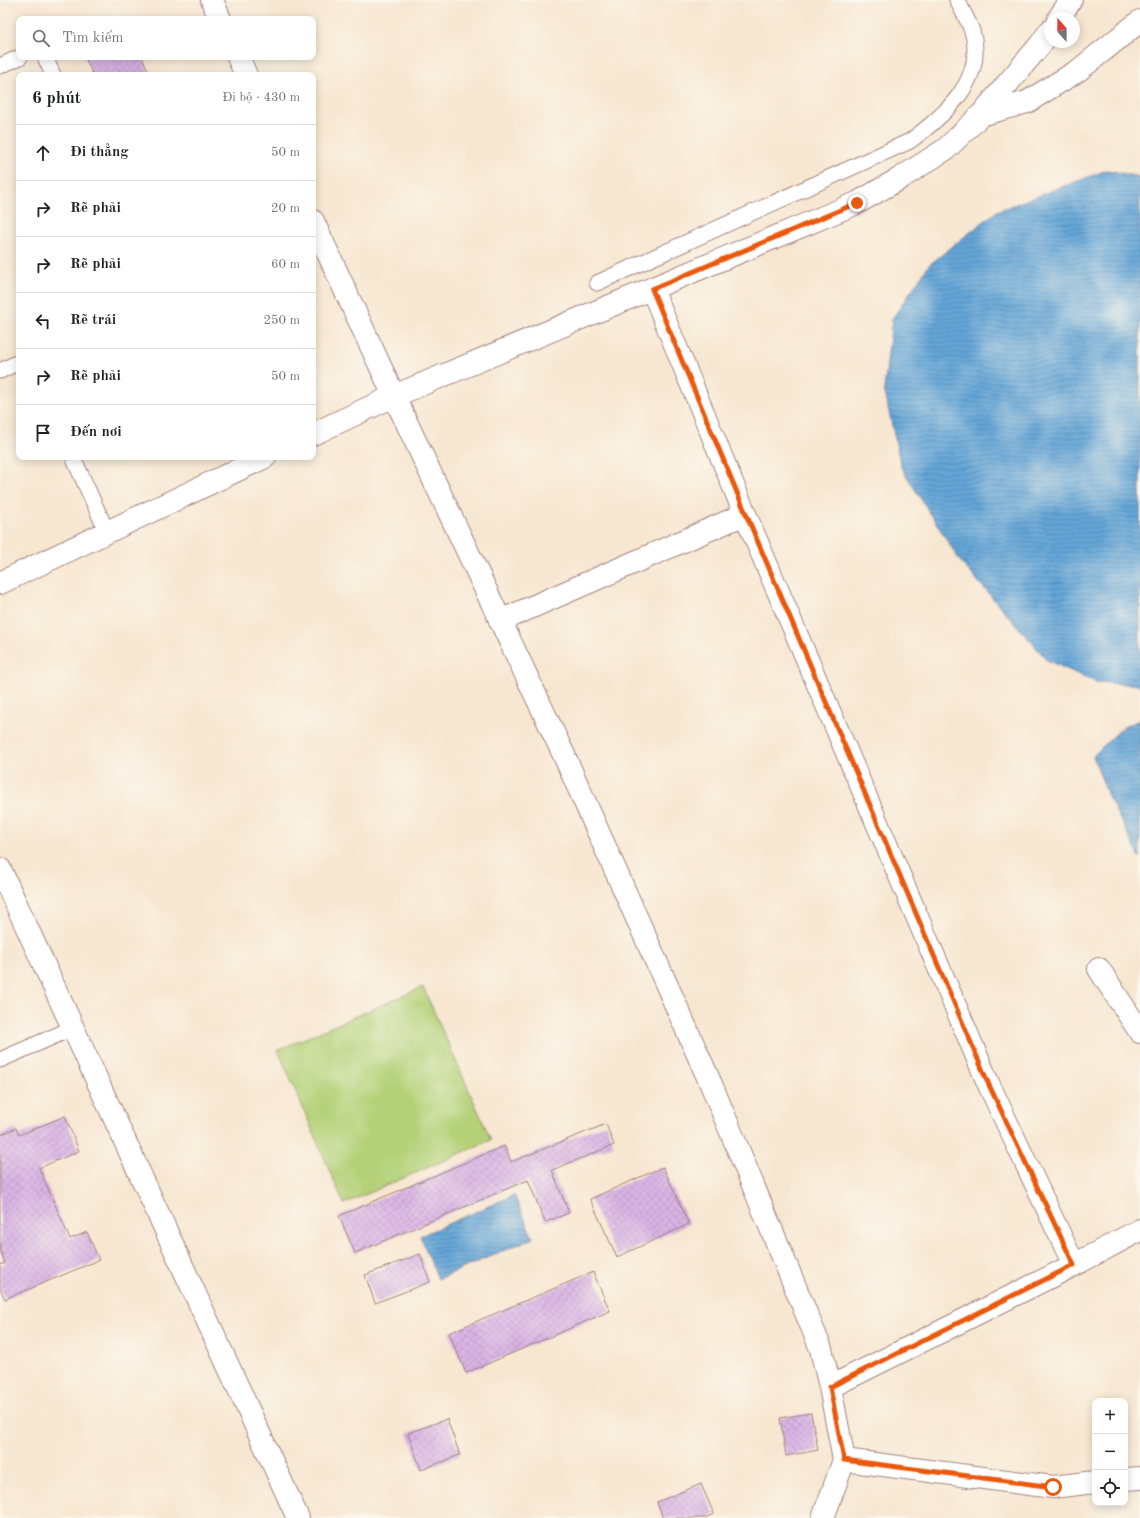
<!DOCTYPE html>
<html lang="vi">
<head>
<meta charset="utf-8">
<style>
  :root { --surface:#fff; --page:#f6f6f6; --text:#202124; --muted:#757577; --line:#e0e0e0 }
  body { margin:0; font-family:"Old Standard TT",serif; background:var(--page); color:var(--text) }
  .controls { position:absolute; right:12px; bottom:12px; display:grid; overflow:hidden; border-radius:8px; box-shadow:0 2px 10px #0003 }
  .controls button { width:36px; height:36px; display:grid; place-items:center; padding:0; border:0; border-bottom:1px solid var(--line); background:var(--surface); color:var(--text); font:20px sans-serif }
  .compass { position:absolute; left:1044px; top:12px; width:36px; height:36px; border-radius:50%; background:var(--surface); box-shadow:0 2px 10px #0003; rotate:339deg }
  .stop { position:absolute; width:12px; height:12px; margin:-9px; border:3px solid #ea580c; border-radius:50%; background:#fff }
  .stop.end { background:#ea580c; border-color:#fff; box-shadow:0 1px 4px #0008 }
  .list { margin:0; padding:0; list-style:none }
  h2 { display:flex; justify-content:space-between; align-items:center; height:52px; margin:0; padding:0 16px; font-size:17px }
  h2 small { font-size:13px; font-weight:400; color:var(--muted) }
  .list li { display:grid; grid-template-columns:26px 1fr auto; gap:12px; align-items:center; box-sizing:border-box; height:56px; padding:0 16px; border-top:1px solid var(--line) }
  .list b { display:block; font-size:15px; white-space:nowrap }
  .list em { font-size:13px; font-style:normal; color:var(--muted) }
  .icon { flex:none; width:22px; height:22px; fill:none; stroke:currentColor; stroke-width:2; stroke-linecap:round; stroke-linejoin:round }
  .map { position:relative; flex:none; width:1140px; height:1518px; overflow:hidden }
  .search { position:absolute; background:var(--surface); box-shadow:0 2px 10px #0003; left:16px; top:16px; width:300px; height:44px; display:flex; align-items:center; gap:10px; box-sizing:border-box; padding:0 14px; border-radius:8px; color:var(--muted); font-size:15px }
  .panel { position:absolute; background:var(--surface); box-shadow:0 2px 10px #0003; left:16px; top:72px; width:300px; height:388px; border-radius:8px }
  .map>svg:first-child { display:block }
  .garden { fill:#b4d178; stroke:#7f7852 }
  .water { fill:url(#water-rules); stroke:#576282 }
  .building { fill:url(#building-cross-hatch) }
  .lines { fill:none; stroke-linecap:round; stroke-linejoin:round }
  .lane-casing { stroke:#a0827e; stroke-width:17 }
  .street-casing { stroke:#a0827e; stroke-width:24 }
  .lane { stroke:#fff; stroke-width:15 }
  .street { stroke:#fff; stroke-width:22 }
  .route { stroke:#ea580c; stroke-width:5 }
</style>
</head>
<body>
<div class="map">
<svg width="1140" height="1518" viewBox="0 0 1140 1518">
  <defs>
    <pattern id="water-rules" width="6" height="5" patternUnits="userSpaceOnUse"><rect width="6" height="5" fill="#64a6d8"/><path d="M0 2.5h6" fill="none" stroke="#5487af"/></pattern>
    <pattern id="building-cross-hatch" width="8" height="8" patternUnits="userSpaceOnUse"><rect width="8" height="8" fill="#d9b4e5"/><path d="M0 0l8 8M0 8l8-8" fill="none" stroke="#bc9ac5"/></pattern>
  </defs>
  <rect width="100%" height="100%" fill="#fbf7ec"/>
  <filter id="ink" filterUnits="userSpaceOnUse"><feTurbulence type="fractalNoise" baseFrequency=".025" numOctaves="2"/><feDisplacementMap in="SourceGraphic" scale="8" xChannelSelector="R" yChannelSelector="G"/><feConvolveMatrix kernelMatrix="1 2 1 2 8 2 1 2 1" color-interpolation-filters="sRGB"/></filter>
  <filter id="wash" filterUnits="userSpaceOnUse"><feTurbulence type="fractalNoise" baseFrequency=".012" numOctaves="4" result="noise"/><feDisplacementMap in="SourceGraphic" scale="16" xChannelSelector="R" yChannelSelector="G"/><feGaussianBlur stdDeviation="0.9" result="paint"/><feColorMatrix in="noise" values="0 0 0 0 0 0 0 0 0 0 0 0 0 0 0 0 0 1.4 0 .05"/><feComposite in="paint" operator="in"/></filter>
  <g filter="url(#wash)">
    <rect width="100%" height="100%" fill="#f7e6d0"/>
    <!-- garden -->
    <path class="garden" d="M423 987 491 1140 344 1204 278 1050Z"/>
    <!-- water -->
    <path class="water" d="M1107 170 1140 177V685L1096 682 1048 661 960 561 901 467 884 389 892 319 929 265 997 211Z
      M1140 720V858L1108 796 1093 756 1123 727Z
      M514 1195 533 1238 438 1279 420 1236Z"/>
    <g id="blocks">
      <!-- building -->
      <path class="building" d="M85 57H142L150 75H93Z
        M65 1116 79 1151 39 1168 70 1239 87 1232 99 1260 5 1299 0 1289V1265L5 1263 0 1250V1135L16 1128 19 1135Z
        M606 1124 614 1145 552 1170 569 1213 545 1222 528 1180 355 1253 339 1216 504 1146 511 1162Z
        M663 1167 689 1224 617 1257 590 1199Z
        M420 1254 430 1282 375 1303 365 1275Z
        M593 1272 610 1311 466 1373 449 1333Z
        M811 1413 818 1450 786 1456 780 1418Z
        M447 1419 460 1455 421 1470 408 1433Z
        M701 1484 714 1514 705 1518H663L657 1502Z"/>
    </g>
  </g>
  <g filter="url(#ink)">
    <use href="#blocks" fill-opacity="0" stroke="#a0827e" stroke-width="1"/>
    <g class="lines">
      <!-- lane casing -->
      <g class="lane-casing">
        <path id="lane" d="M45 57 53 75
          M0 66 20 57
          M597 283 910 141C945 115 987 79 972 31 968 20 962 10 957 0
          M0 371 19 362
          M73 457 107 532
          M0 1060 73 1028"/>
      </g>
      <!-- street casing -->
      <g class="street-casing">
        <path id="street" d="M212 0 220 19
          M1059 18 1071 0
          M238 57 246 75
          M981 115 1027 102 1079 70 1140 21
          M313 221 394 396 563 753 711 1084 821 1349 830 1387 844 1460 823 1518
          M652 289 745 514 989 1085 1074 1265
          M313 434 394 396 857 203 899 179 946 149 981 115 1040 45 1050 31
          M0 583 265 457
          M500 621 745 514
          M0 869 298 1518
          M1099 969 1140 1032
          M830 1387 1074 1265 1140 1230
          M844 1460 1053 1487 1095 1482
          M1125 1479 1140 1478"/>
      </g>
      <!-- lane -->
      <use href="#lane" class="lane"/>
      <!-- street -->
      <use href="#street" class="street"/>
    </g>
  </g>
  <g class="lines" filter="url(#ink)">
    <!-- route -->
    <path class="route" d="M857 203 652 289 746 514 989 1085 1074 1265 830 1387 844 1460 1053 1487"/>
  </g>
</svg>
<div class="controls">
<button>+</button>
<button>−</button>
<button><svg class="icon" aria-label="locate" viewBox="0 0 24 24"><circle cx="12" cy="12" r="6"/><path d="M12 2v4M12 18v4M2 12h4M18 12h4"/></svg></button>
</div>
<svg class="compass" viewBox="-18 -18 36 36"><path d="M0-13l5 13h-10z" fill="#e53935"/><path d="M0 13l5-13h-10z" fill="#757577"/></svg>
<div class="stop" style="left:1053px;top:1487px"></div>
<div class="stop end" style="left:857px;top:203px"></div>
<div class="search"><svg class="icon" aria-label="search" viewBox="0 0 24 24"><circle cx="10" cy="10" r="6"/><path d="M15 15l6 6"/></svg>Tìm kiếm</div>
<section class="panel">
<h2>6 phút<small>Đi bộ · 430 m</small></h2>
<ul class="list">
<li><svg class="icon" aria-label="ahead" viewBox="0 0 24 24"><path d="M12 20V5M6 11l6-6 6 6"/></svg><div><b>Đi thẳng</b></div><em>50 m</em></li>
<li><svg class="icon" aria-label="right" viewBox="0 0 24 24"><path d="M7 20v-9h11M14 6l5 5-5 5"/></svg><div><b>Rẽ phải</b></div><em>20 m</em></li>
<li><svg class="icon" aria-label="right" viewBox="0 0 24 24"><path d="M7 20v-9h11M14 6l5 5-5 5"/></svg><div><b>Rẽ phải</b></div><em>60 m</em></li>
<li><svg class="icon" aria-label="left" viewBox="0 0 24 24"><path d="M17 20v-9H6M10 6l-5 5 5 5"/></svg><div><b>Rẽ trái</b></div><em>250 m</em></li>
<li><svg class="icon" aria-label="right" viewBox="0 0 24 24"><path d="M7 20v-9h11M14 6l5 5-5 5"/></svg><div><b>Rẽ phải</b></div><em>50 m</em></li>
<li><svg class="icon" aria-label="arrive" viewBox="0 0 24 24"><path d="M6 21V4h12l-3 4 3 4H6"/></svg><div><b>Đến nơi</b></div></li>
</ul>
</section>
</div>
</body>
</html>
